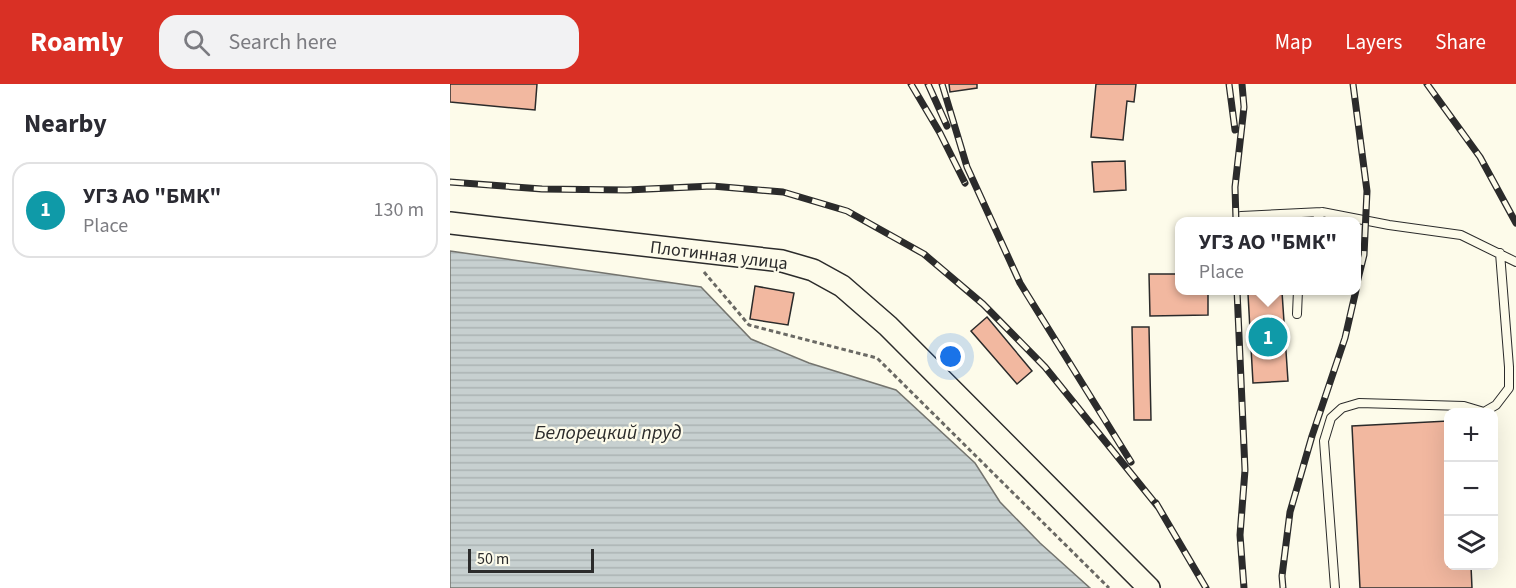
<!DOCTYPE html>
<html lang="en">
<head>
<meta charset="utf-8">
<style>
  :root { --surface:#fff; --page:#f2f2f3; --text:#2b2b33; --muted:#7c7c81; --line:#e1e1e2; --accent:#d93025 }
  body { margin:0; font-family:"Source Sans 3",sans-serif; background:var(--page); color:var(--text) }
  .controls { position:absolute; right:18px; bottom:18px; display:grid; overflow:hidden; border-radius:12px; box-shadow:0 6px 24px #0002 }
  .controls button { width:54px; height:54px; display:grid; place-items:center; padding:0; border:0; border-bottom:2px solid var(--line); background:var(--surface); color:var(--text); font:30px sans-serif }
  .scale { position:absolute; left:18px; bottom:15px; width:126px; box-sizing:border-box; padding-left:6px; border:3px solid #2b2b2b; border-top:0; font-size:16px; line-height:21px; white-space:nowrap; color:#2b2b2b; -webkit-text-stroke:4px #fdfbea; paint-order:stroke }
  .you { position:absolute; left:501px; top:273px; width:21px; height:21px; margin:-15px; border:4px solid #fff; border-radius:50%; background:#1a73e8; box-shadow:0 0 0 9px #1a73e833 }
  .badge { display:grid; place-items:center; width:39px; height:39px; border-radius:50%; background:var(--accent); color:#fff; font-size:20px; font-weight:700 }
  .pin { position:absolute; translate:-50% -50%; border:3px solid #fff; box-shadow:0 2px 6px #0006 }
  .popup { position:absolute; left:725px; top:133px; width:186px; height:78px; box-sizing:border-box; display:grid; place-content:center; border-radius:12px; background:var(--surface); filter:drop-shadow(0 2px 4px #0005); font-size:20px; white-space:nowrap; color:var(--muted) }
  .popup b { font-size:22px; color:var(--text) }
  .popup::after { content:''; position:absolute; left:50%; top:100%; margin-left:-12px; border:12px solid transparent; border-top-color:var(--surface) }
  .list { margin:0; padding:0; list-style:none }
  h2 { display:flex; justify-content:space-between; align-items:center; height:78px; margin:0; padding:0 24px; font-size:26px }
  h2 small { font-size:20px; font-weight:400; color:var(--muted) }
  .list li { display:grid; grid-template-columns:39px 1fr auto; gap:18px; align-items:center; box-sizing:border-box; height:96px; margin:0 12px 12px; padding:0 12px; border:2px solid var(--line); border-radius:18px }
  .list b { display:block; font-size:22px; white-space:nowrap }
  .list p { margin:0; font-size:20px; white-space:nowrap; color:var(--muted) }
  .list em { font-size:20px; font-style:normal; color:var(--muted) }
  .icon { flex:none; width:33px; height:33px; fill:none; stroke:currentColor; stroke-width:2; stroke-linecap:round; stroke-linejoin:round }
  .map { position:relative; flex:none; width:1066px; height:504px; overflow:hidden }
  header { display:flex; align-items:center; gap:36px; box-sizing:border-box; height:84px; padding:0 30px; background:var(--accent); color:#fff }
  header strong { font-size:28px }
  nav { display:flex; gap:33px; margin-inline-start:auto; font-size:21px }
  .search { width:420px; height:54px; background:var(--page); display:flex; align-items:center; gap:15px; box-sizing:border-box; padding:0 21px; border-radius:18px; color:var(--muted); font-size:22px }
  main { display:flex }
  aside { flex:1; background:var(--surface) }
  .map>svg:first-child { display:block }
  .water { fill:url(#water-rules); stroke:#74746e; stroke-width:1.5 }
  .building { fill:#f2b8a0; stroke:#2b2b2b; stroke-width:1.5 }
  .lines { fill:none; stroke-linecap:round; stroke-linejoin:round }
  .lane-casing { stroke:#2b2b2b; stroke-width:10 }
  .secondary-casing { stroke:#2b2b2b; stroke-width:24 }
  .path { stroke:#6a6964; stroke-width:3; stroke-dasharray:4.5 3; stroke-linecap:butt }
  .lane { stroke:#fdfbea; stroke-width:8 }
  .secondary { stroke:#fdfbea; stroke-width:21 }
  .rail-casing { stroke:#2b2b2b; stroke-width:7 }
  .rail { stroke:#fdfbea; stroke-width:4.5; stroke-dasharray:14; stroke-linecap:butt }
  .labels { text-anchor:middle; stroke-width:4.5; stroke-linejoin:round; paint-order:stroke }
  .street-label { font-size:18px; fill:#2b2b2b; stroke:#fdfbea }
  .water-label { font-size:20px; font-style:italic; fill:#2b2b2b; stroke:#fdfbea }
</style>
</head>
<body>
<header>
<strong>Roamly</strong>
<div class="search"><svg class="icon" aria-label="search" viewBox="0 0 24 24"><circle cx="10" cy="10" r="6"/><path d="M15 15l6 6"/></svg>Search here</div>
<nav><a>Map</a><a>Layers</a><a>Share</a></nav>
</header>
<main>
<aside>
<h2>Nearby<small></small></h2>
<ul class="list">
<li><span class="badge" style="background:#0f9aa8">1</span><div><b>УГЗ АО &quot;БМК&quot;</b><p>Place</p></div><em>130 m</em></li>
</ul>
</aside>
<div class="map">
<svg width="1066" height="504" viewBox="0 0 1066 504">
  <defs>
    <pattern id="water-rules" width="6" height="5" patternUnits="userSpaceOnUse" patternTransform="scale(1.5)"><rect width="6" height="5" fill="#c7d0d0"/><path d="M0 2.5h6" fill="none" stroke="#abb3b3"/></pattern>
  </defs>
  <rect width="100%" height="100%" fill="#fdfbea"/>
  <!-- water -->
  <path class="water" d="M0 167 251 203 301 255 359 279 446 306 525 379 550 418 590 459 640 504H0Z"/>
  <!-- building -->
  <path class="building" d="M0 0H87L85 26 0 18Z
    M499 0H527V4L500 8Z
    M646 0H686L684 18 677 17 673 56 641 53Z
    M675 77 676 106 644 108 642 78Z
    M699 190H730V206H758V231L700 232Z
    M305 202 344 209 338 241 300 235Z
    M832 208 838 297 803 299 798 210Z
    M537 233 582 287 567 300 521 247Z
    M682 243H699L701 336H684Z
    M998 337V482H1021L1022 504H910L902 342Z"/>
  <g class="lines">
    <!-- lane casing -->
    <g class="lane-casing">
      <path id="lane" d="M791 132 872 128 939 141 1011 151 1066 178
        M865 138 872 128
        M847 230 848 206
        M1034 328 1046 321 1059 304V283L1050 169
        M885 504 874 357 881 334 892 324 909 319 1014 322 1034 328"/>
    </g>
    <!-- secondary casing -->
    <g class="secondary-casing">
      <path id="secondary" d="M0 139 332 177 363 186 392 202 438 242 699 504"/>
    </g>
    <!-- path -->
    <path class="path" d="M254 188 299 241 427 274 659 504"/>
    <!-- lane -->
    <use href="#lane" class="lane"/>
    <!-- secondary -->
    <use href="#secondary" class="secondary"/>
    <!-- rail casing -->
    <g class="rail-casing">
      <path id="rail" d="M461 0 490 49 515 99
        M478 0 497 42
        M492 0 517 83 570 199 681 378
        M779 0 785 46
        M903 0 917 107 914 171 906 203
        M977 0 1030 73 1066 139
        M0 98 92 105 177 106 262 102 333 108 397 127 474 170 533 220 595 283 709 424
        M786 138 785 103 794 23 792 0
        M787 206 795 386 790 451 794 504
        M706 419 756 504
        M833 504 832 492 840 428 862 352 895 254 906 206"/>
    </g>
    <!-- rail -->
    <use href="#rail" class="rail"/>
  </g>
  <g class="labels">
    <!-- street labels -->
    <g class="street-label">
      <text transform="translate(269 171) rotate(7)" y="6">Плотинная улица</text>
    </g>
    <!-- water labels -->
    <g class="water-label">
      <text x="158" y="355">Белорецкий пруд</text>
    </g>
  </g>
</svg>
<div class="controls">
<button>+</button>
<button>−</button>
<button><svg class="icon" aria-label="layers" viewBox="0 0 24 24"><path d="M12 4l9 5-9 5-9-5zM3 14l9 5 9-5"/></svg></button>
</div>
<div class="scale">50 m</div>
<div class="you"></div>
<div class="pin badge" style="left:818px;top:253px;background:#0f9aa8">1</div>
<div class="popup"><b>УГЗ АО &quot;БМК&quot;</b>Place</div>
</div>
</main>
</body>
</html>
